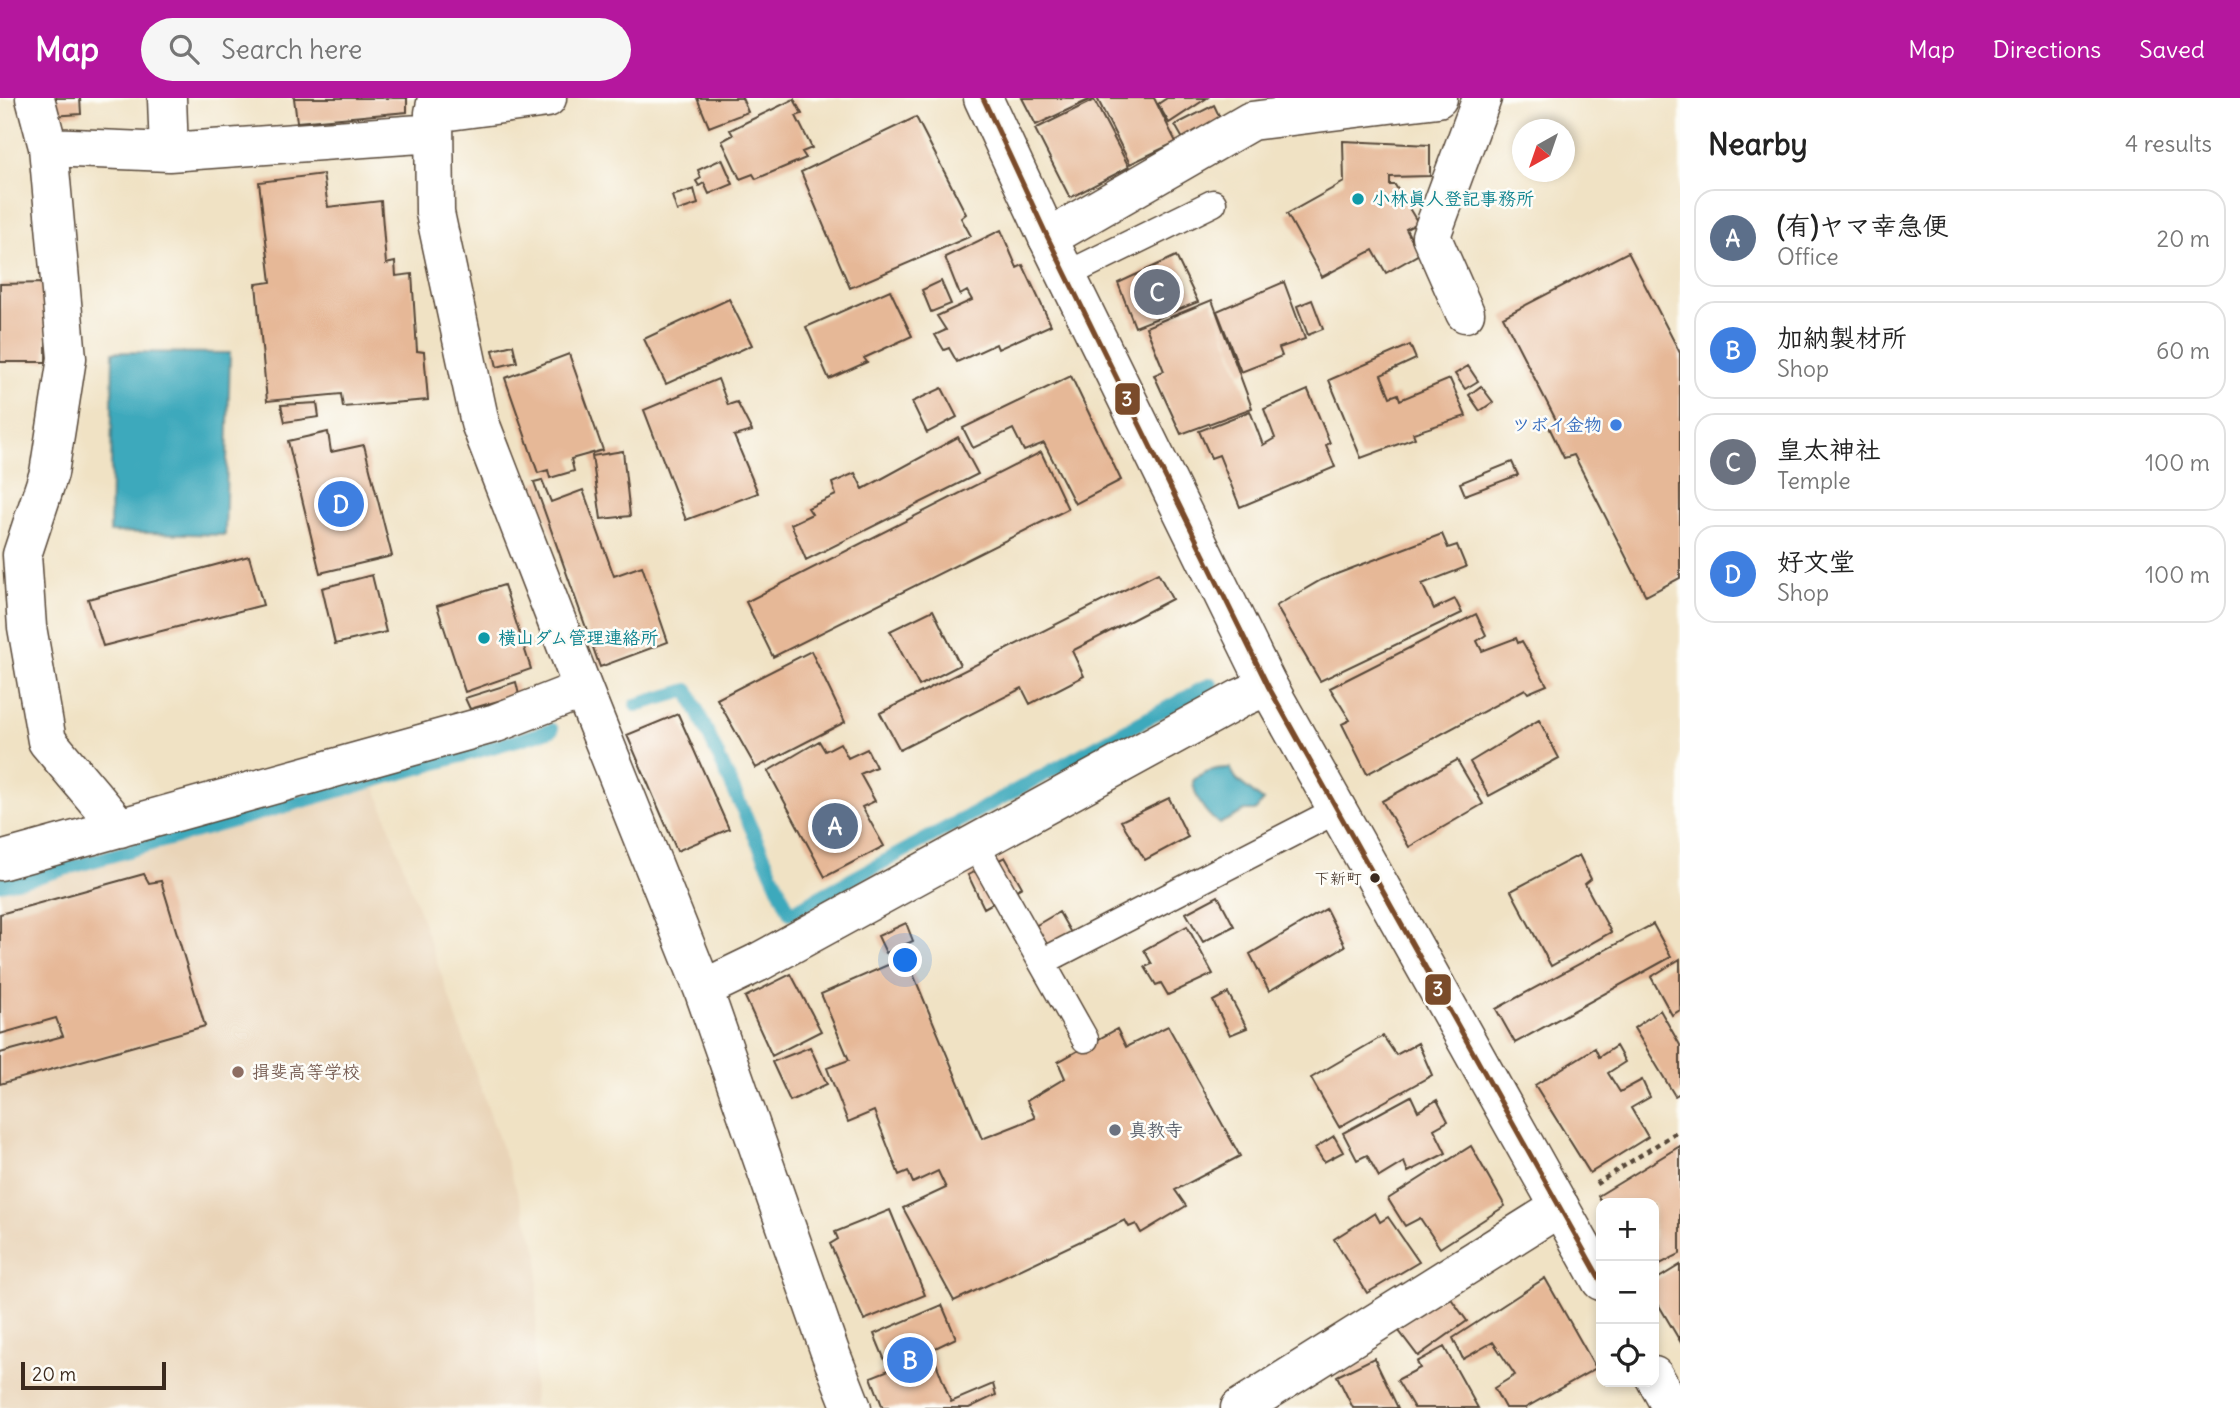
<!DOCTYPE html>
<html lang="en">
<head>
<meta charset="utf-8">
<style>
  :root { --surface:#fff; --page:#f6f6f6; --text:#222; --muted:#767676; --line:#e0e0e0; --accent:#b5179e }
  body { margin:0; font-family:Delius,"Klee One",sans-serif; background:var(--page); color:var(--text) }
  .controls { position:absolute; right:21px; bottom:21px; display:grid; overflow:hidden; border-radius:14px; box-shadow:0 4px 10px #0003 }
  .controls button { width:63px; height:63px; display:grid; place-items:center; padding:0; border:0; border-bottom:2px solid var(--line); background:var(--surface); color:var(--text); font:35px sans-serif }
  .compass { position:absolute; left:1512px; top:21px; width:63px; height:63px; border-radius:50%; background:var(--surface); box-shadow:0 4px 10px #0003; rotate:220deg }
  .scale { position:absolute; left:21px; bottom:18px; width:145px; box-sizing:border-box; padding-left:7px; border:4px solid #3b2a1e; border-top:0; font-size:19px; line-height:24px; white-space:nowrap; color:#3b2a1e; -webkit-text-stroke:5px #fdfcf7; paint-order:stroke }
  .you { position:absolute; left:906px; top:863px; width:24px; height:24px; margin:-18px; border:5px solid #fff; border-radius:50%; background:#1a73e8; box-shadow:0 0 0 10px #1a73e833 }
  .badge { display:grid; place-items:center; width:46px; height:46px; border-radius:50%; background:var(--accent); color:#fff; font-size:23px; font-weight:700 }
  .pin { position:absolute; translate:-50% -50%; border:4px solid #fff; box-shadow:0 2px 7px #0006 }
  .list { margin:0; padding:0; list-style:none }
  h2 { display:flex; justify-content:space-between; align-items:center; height:91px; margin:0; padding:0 28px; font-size:30px }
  h2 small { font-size:23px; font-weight:400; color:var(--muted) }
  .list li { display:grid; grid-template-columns:46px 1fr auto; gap:21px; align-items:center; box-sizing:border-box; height:98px; margin:0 14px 14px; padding:0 14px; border:2px solid var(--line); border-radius:21px }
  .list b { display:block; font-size:26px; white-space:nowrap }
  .list p { margin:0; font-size:23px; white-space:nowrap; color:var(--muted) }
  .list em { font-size:23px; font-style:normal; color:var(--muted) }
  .icon { flex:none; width:38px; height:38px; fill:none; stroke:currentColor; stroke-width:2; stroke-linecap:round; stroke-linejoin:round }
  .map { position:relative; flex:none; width:1680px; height:1310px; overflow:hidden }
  header { display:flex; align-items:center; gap:42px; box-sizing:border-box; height:98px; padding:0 35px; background:var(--accent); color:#fff }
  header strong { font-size:33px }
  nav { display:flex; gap:38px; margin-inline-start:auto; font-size:24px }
  .search { width:490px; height:63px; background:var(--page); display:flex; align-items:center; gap:18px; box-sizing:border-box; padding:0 24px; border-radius:38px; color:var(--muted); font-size:26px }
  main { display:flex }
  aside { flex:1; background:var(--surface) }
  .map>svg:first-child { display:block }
  .built { fill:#e9d4b8 }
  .water { fill:#3da9bc; stroke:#3c6a6d; stroke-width:2 }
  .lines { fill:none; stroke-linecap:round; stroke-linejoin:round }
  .stream { stroke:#3da9bc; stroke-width:14 }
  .building { fill:#e6b897 }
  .lane-casing { stroke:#564637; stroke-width:29 }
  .street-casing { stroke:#564637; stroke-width:41 }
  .highway-casing { stroke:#564637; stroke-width:41 }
  .path { stroke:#564637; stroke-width:4.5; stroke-dasharray:5 5; stroke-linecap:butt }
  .lane { stroke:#fff; stroke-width:26 }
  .street { stroke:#fff; stroke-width:38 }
  .highway { stroke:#fff; stroke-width:38 }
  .bus-1-casing { stroke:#fdfcf7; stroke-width:10 }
  .bus-1 { stroke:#7a4b2a; stroke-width:5 }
  .culture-dot { fill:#0f9aa8; stroke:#fdfcf7; stroke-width:2.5 }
  .shop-dot { fill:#3f7fe0; stroke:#fdfcf7; stroke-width:2.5 }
  .bus-dot { fill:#3b2a1e; stroke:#fdfcf7; stroke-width:2.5 }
  .education-dot { fill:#8d6e63; stroke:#fdfcf7; stroke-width:2.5 }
  .worship-dot { fill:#6b7280; stroke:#fdfcf7; stroke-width:2.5 }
  .labels { text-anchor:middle; stroke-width:5; stroke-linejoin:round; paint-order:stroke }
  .bus-label { font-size:16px; fill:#3b2a1e; stroke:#fdfcf7; text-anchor:end }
  .culture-label { font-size:18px; font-weight:bold; fill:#0d838f; stroke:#fdfcf7; text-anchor:start }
  .shop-label { font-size:18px; font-weight:bold; fill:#366cbe; stroke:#fdfcf7; text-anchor:end }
  .education-label { font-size:18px; font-weight:bold; fill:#785e54; stroke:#fdfcf7; text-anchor:start }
  .worship-label { font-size:18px; font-weight:bold; fill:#5b616d; stroke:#fdfcf7; text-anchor:start }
  .line-badge { stroke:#fdfcf7; stroke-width:2.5 }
  .badge-label { font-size:19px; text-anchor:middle; font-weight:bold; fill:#fff }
</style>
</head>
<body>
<header>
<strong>Map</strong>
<div class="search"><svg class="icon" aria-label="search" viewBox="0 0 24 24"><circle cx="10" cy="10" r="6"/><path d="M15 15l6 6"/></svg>Search here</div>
<nav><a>Map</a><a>Directions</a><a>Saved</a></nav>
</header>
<main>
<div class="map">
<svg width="1680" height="1310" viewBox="0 0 1680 1310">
  <rect width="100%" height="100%" fill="#fdfcf7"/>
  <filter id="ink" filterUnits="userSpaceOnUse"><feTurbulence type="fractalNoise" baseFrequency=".0143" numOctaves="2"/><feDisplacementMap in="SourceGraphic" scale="14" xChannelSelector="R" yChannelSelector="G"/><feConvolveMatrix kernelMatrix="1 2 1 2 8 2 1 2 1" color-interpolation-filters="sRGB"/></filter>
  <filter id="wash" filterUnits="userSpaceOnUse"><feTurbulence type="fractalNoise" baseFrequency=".00686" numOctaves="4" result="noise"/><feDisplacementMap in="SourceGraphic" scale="28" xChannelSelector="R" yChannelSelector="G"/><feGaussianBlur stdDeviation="1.57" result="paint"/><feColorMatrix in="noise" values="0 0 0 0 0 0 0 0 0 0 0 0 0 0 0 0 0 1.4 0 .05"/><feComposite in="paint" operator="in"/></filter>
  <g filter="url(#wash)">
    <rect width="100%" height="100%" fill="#f0e2c4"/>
    <!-- built -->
    <path class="built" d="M373 681 539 1156 533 1310H0V793Z"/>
    <!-- water -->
    <path class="water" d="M113 254 230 255 225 437 110 434Z
      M1230 670 1237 682 1263 703 1255 713H1245L1219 726C1205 715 1195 702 1193 683 1202 673 1216 670 1230 670Z"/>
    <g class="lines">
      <!-- stream -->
      <path class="stream" d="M636 607 688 592 790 815 1211 586
        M0 786 33 780 552 632"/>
    </g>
    <g id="blocks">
      <!-- building -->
      <path class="building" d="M51 0H80L81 16 52 18Z
        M294 0H407V14L297 24Z
        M697 0H742L748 14 709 29Z
        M1022 0H1093L1036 27Z
        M1097 0H1154L1176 44 1130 66Z
        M1167 0H1207L1169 25 1158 6Z
        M794 1 802 16 796 18 812 50 802 54 806 60 756 81 753 76 740 81 722 43 733 37 730 32Z
        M1094 2 1129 69 1070 100 1035 31Z
        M1214 7 1221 22 1183 41 1175 27Z
        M916 19 966 116 961 120 971 138 850 190 801 74Z
        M1343 43 1430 47V78L1390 79V87H1395L1418 125 1406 131 1419 156 1386 175 1373 152 1322 179 1287 116 1344 84Z
        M722 61 733 86 709 96 704 85 699 88 696 83 701 80 698 72Z
        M323 76 328 109 381 103 386 166 395 164 396 178 412 176 417 253 424 254 428 302 343 309 341 296 267 303 256 186 271 184 259 84Z
        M694 91 698 106 677 113 672 98Z
        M1001 132 1017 170 1023 167 1051 227 998 251 996 246 957 264 949 250 944 252 935 237 946 232 937 218 972 202 967 193 960 197 945 159Z
        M1628 154 1680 255V480L1646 498 1574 357 1564 360 1549 329 1557 324 1503 219Z
        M1176 158 1198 204 1135 229 1118 185Z
        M941 183 951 206 931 214 922 192Z
        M1284 184 1305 241 1279 250 1282 258 1241 274 1217 213Z
        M47 185 46 264H0V186Z
        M890 192 912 238 864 260 867 264 829 281 806 229Z
        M729 201 752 247 666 286 644 241Z
        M1212 202 1252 310 1181 336 1154 277 1164 273 1146 229Z
        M1312 202 1323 231 1308 237 1297 208Z
        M513 247 517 264 497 269 493 252Z
        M1410 247 1416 261 1381 277 1390 299 1398 296 1400 302 1450 281 1466 318 1413 335 1415 340 1361 360 1329 282Z
        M569 256 603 352 571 361 574 373 550 380 548 372 538 375 505 280Z
        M1468 268 1478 283 1465 291 1455 276Z
        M1071 278 1121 382 1075 406 1044 345 1024 353 1013 331 973 350 963 330Z
        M718 281 728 307 737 304 752 333 734 338 758 395 686 422 644 312Z
        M1481 288 1493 304 1480 313 1469 297Z
        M942 290 957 319 927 335 912 304Z
        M1308 292 1330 345 1326 347 1335 369 1240 409 1219 357 1211 360 1199 333 1250 313 1263 347 1275 340 1264 311Z
        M317 305 319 319 285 324 281 307Z
        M328 334 331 354 364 347 392 458 320 475 288 343Z
        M958 339 978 376 806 462 791 426 812 416 808 410 836 397 832 385 855 375 863 391Z
        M623 353 630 418 601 421 592 358Z
        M1041 354 1068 411 773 559 746 504Z
        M1512 364 1518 377 1465 397 1460 385Z
        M542 382 551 404 583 392 614 478 642 468 668 544 600 569 534 384Z
        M1442 436 1448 450 1457 447 1466 469 1422 486 1434 511 1455 501 1462 515 1320 583 1276 508 1321 482Z
        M249 458 263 507 103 548 88 501Z
        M1158 475 1172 501 1072 553 1084 578 1030 606 1022 590 900 652 880 615Z
        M372 477 386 534 335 546 322 490Z
        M504 487 531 571 465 594 437 508Z
        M933 512 960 567 919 588 890 533Z
        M1476 516 1486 537 1477 543 1482 553 1516 540 1518 545 1522 543 1547 587 1528 595 1525 591 1367 676 1342 626 1350 622 1330 590Z
        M811 553 845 624 756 670 717 601Z
        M516 584 519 597 470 611 465 600Z
        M678 616 729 731 677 753 627 637Z
        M1539 622 1559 660 1489 698 1470 664Z
        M819 643 825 653 840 645 848 660 867 651 876 669 860 676 875 703 862 709 884 748 825 779 768 673Z
        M1457 662 1483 706 1409 749 1382 703Z
        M1169 700 1188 739 1145 762 1121 723Z
        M1579 757 1591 781 1585 786 1611 834 1551 868 1511 793Z
        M1005 759 1022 789 984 810 968 777Z
        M144 776 149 785 161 783 205 928 0 986V955L63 938 56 920 0 936V816Z
        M1218 798 1234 828 1203 844 1186 815Z
        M1326 811 1345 848 1269 893 1250 856Z
        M1059 814 1071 835 1048 848 1035 828Z
        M906 825 913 843 886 855 878 838Z
        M1653 826 1671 859 1515 945 1496 911Z
        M1187 828 1213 876 1168 897 1161 885 1156 887 1145 869 1152 866 1144 852Z
        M906 859 982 1041 1035 1020 1027 1003 1065 980 1058 964 1117 931 1126 949 1168 928 1240 1058 1175 1092 1186 1108 1141 1135 1136 1126 1129 1129 1125 1122 954 1203 903 1110 946 1090 938 1073 913 1085 908 1073 899 1077 874 1013 848 1024 827 970 849 962 821 896Z
        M1680 861V912L1672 917 1651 879Z
        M791 876 821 933 772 958 745 899Z
        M1228 895 1247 930 1230 937 1213 903Z
        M1660 912 1680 947V995L1675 998 1634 930Z
        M1383 938 1396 957 1418 945 1432 977 1339 1029 1311 980Z
        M1616 948 1625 964 1608 975 1620 994 1642 982 1650 999 1631 1010 1648 1039 1590 1075 1535 987 1595 950 1599 959Z
        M810 949 827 986 790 1003 772 964Z
        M1411 998 1418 1013 1437 1002 1448 1023 1434 1031 1446 1055 1408 1074 1404 1064 1379 1079 1367 1057 1357 1062 1343 1035Z
        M1334 1038 1343 1054 1324 1064 1315 1050Z
        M1471 1048 1505 1108 1440 1150 1420 1120 1405 1128 1388 1101Z
        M1680 1048V1156L1654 1169V1105H1602L1598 1098Z
        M890 1112 925 1197 864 1222 830 1146 838 1141 835 1134Z
        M1375 1115 1380 1124 1388 1119 1419 1164 1367 1195 1334 1141Z
        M1680 1167V1243L1654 1199V1183Z
        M1545 1180 1596 1270 1525 1310H1505L1494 1290 1515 1277 1493 1244 1463 1261 1453 1240Z
        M1447 1195 1467 1223 1418 1258 1396 1229Z
        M942 1207 956 1240 931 1252 951 1304 993 1286 996 1297 969 1310H883L871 1279 889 1272 874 1236Z
        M1444 1249 1478 1310H1414L1397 1282 1420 1270 1417 1264Z
        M1374 1260 1398 1310H1353L1337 1278Z"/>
    </g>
  </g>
  <g filter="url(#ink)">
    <use href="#blocks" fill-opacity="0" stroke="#564637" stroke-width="2"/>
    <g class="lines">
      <!-- lane casing -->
      <g class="lane-casing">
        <path id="lane" d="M1066 177 1213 105
          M975 746 1085 941
          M1042 864 1337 712"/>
      </g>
      <!-- street casing -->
      <g class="street-casing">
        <path id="street" d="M35 0 48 49
          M437 0 434 15 435 115 480 325 583 591 703 891 830 1254 852 1310
          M434 15 547 0
          M169 54 434 35
          M1048 140 1251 23 1438 0
          M1465 215 1431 138 1482 0
          M120 730 47 643 27 529 22 457 49 375 67 260 48 49 169 54 167 0
          M0 763 496 625 583 591
          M703 891 757 865 1241 600 1268 588
          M1240 1310 1560 1109"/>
      </g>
      <!-- highway casing -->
      <g class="highway-casing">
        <path id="highway" d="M983 0 1048 140 1268 588 1601 1183
          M1654 1278 1672 1310"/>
      </g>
      <!-- path -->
      <path class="path" d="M1596 1086 1680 1032"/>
      <!-- lane -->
      <use href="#lane" class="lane"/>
      <!-- street -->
      <use href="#street" class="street"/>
      <!-- highway -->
      <use href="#highway" class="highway"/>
      <!-- bus-1 casing -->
      <g class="bus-1-casing">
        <path id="bus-1" d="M983 0 1048 140 1268 588 1601 1183"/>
      </g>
      <!-- bus-1 -->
      <use href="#bus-1" class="bus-1"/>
    </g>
  </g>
  <!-- markers -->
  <g class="culture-dot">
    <circle cx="1358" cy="101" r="7"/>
    <circle cx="484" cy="540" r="7"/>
  </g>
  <circle class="shop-dot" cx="1616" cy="327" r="7"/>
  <circle class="bus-dot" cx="1375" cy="780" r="6"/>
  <circle class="education-dot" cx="238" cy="974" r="7"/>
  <circle class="worship-dot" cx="1115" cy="1032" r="7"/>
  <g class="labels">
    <!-- bus labels -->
    <g class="bus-label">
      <text x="1362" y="786">下新町</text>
    </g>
    <!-- culture labels -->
    <g class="culture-label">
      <text x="1372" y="107">小林眞人登記事務所</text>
      <text x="498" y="546">横山ダム管理連絡所</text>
    </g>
    <!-- shop labels -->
    <g class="shop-label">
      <text x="1602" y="333">ツボイ金物</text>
    </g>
    <!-- education labels -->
    <g class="education-label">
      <text x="252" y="980">揖斐高等学校</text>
    </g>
    <!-- worship labels -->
    <g class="worship-label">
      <text x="1129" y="1038">真教寺</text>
    </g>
  </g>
  <g class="line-badge">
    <rect x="1114" y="284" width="27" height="34" rx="7" fill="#7a4b2a"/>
    <rect x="1424" y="875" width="28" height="33" rx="7" fill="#7a4b2a"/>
  </g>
  <g class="badge-label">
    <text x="1127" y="308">3</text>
    <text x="1438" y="898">3</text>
  </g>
</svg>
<div class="controls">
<button>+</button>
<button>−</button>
<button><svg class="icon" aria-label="locate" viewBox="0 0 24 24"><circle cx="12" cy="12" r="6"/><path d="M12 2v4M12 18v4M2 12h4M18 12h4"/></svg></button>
</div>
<svg class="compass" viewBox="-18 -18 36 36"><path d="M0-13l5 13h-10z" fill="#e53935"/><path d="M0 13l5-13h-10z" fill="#767676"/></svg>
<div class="scale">20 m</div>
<div class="you"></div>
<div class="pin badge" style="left:835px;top:728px;background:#5c6f8a">A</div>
<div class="pin badge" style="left:910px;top:1262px;background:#3f7fe0">B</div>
<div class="pin badge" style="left:1157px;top:194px;background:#6b7280">C</div>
<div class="pin badge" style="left:341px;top:406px;background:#3f7fe0">D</div>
</div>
<aside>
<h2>Nearby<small>4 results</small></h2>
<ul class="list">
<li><span class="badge" style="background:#5c6f8a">A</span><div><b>(有)ヤマ幸急便</b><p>Office</p></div><em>20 m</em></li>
<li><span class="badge" style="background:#3f7fe0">B</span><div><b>加納製材所</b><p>Shop</p></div><em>60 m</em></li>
<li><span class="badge" style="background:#6b7280">C</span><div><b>皇太神社</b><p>Temple</p></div><em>100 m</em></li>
<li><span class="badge" style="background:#3f7fe0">D</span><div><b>好文堂</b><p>Shop</p></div><em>100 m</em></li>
</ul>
</aside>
</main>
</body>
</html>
